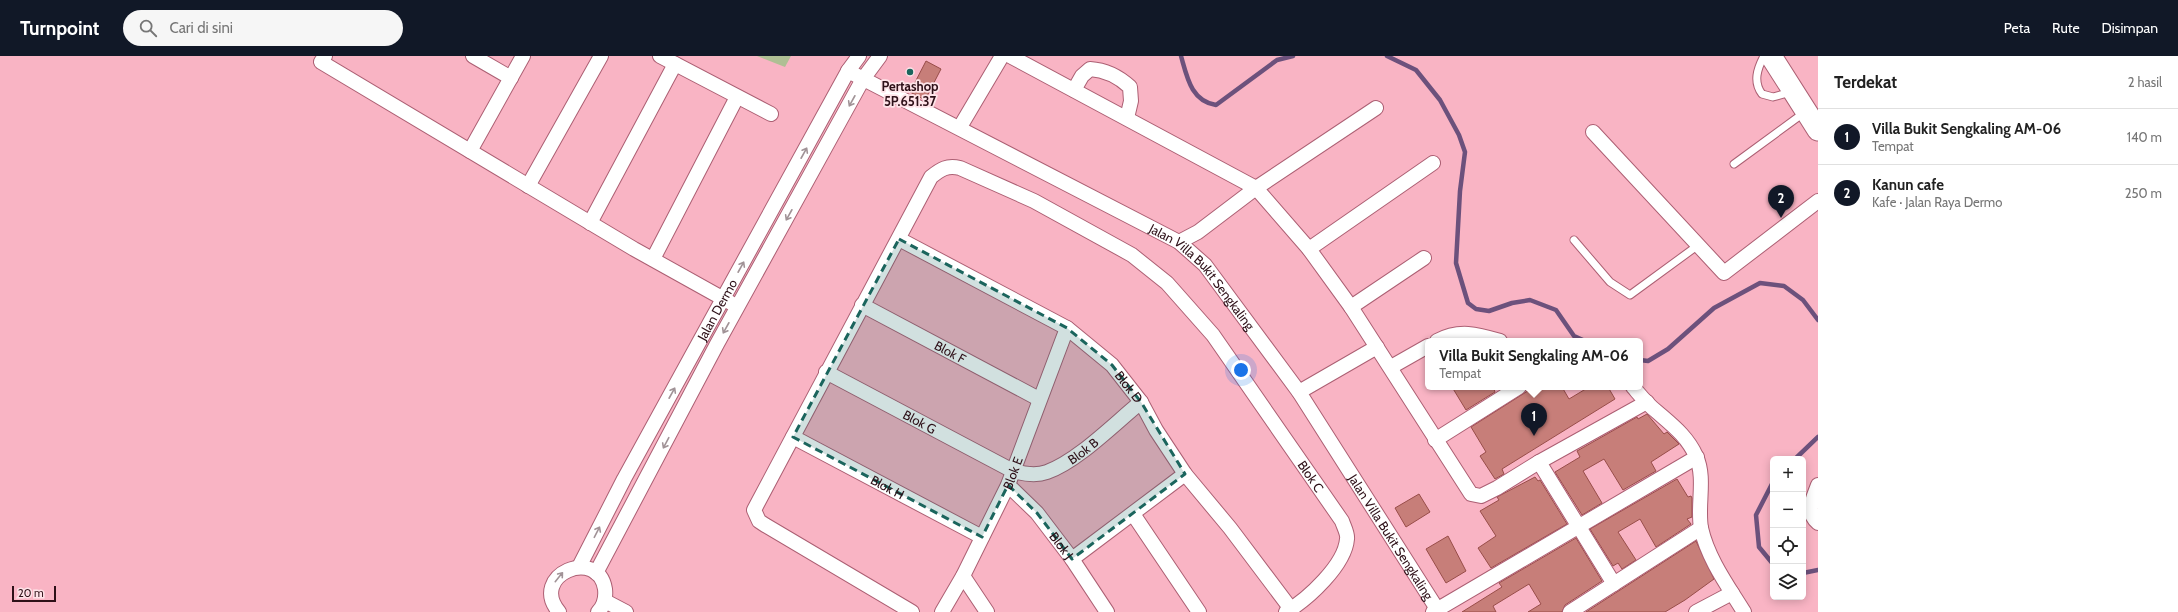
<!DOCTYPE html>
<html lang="id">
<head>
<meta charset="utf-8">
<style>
  :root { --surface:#fff; --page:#f6f6f6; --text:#222; --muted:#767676; --line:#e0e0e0; --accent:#111827 }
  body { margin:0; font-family:Cabin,sans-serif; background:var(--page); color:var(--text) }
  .controls { position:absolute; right:12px; bottom:12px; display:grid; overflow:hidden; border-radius:6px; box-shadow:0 2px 10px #0003 }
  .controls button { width:36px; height:36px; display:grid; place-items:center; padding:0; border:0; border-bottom:1px solid var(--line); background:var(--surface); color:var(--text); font:20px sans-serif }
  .scale { position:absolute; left:12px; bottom:10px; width:44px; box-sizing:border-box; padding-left:4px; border:2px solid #2e1018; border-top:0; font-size:11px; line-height:14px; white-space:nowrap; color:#2e1018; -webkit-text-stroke:3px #fee3e8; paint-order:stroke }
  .you { position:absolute; left:1241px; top:314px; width:14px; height:14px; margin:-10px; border:3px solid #fff; border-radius:50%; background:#1a73e8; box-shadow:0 0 0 6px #1a73e833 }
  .badge { display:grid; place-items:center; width:26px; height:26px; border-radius:50%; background:var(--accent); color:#fff; font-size:13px; font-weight:700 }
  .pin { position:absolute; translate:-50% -33px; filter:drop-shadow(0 1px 2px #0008) }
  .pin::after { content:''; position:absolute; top:21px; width:14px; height:12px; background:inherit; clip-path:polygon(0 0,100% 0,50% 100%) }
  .popup { position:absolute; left:1425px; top:282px; width:218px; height:52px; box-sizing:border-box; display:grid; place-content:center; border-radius:6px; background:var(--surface); filter:drop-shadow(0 1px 3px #0005); font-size:13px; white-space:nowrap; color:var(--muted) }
  .popup b { font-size:15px; color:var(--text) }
  .popup::after { content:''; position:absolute; left:50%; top:100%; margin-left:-8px; border:8px solid transparent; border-top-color:var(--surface) }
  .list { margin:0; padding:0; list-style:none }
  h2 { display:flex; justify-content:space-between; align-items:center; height:52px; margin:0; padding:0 16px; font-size:17px }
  h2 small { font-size:13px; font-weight:400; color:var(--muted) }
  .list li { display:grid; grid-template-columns:26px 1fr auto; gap:12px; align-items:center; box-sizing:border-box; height:56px; padding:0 16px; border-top:1px solid var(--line) }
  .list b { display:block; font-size:15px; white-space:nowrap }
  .list p { margin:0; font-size:13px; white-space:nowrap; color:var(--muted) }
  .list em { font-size:13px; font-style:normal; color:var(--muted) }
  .icon { flex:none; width:22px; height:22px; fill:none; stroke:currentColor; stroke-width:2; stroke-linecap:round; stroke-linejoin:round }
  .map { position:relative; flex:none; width:1818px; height:556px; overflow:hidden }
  header { display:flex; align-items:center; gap:24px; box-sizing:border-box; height:56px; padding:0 20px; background:var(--accent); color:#fff }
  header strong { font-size:19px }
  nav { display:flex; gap:22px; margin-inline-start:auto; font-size:14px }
  .search { width:280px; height:36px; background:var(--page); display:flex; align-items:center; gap:10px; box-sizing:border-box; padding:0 14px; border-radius:22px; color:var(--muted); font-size:15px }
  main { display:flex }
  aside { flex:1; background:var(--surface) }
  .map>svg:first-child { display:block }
  .green { fill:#afbf94 }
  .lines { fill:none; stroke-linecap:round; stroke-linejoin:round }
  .stream { stroke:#6c517c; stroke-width:4.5 }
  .building { fill:#c77e79; stroke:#984d49 }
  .lane-casing { stroke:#ac5f73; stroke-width:9 }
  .street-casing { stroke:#ac5f73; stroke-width:16 }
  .secondary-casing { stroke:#ac5f73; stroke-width:23 }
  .lane { stroke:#fff; stroke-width:7 }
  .street { stroke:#fff; stroke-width:14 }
  .secondary { stroke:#fff; stroke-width:21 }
  .oneway { stroke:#a19397 }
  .marked { fill:#1b655d; fill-opacity:0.2; stroke:#1b655d; stroke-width:3; stroke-dasharray:8 5; stroke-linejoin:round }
  .poi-dot { fill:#1b655d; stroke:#fee3e8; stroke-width:1.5 }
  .labels { text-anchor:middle; stroke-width:3.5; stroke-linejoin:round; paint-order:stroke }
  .poi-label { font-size:13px; font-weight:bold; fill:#2e1018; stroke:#fee3e8 }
  .street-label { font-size:13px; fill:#2e1018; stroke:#fee3e8 }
</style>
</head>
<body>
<header>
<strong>Turnpoint</strong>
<div class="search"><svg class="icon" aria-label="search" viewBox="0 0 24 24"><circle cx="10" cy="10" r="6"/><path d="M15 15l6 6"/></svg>Cari di sini</div>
<nav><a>Peta</a><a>Rute</a><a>Disimpan</a></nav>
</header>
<main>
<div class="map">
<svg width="1818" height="556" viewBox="0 0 1818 556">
  <rect width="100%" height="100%" fill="#f9b4c4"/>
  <!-- green -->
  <path class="green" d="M757 0H791L785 11Z"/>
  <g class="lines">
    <!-- stream -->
    <path class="stream" d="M1181 0C1187 21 1191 45 1216 49L1277 4 1293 0
      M1387 0 1416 14 1440 44 1459 79 1465 96 1460 135 1456 207 1468 247 1476 253 1489 255 1512 247 1530 244 1556 254 1574 280 1585 285
      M1640 304 1648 305 1668 293 1714 252 1760 227 1784 230 1803 244 1818 264
      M1795 403 1818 381
      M1773 426 1756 459 1759 491 1773 508
      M1803 517 1818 514"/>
  </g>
  <!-- building -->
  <path class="building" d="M926 5 941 13 925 44 910 36Z
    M1452 331H1493L1495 336 1466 354Z
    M1534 331H1562L1569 343 1589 331H1608L1615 343 1502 413 1504 418 1495 423 1480 400 1486 396 1471 371Z
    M1647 358 1664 378 1667 376 1679 388 1651 406 1656 415 1623 434 1604 403 1583 415 1602 447 1582 459 1555 416 1580 401 1577 395 1637 361 1638 363Z
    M1535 421 1538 425 1540 424 1567 468 1491 512 1478 492 1496 480 1480 455 1499 444 1497 441Z
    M1677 423 1688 441 1691 440 1692 442V461L1687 463 1691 468 1656 491 1640 463 1618 476 1636 504 1622 513 1618 507 1613 510 1590 473Z
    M1419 438 1430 456 1406 471 1395 452Z
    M1448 480 1466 515 1446 527 1426 493Z
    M1576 482 1602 525 1565 549 1562 556H1528L1541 548 1529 528 1493 550 1496 556H1462L1502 531 1499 527Z
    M1696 485 1714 523 1685 544 1665 556H1586Z"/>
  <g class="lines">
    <!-- lane casing -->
    <g class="lane-casing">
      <path id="lane" d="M1764 0C1757 13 1753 26 1762 38L1773 41 1791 36
        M1734 108 1805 56
        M1574 184 1610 226 1630 239 1697 190"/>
    </g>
    <!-- street casing -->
    <g class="street-casing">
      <g id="street">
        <path d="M325 0 321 6 634 193 731 247"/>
        <path d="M473 0 511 22"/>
        <path d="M660 0 771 58"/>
        <path d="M1010 0 1256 132 1309 193 1351 251 1471 438 1481 440 1497 432 1539 406 1647 346"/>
        <path id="s1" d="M848 15 1179 186 1205 209 1299 336 1439 556"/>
        <path d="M1074 34 1082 20 1090 13C1106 14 1118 20 1130 31L1131 45 1127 62"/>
        <path d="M960 71 1002 0"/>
        <path d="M1593 76 1724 217 1818 145"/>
        <path d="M470 95 523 0"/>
        <path d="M528 130 601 0"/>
        <path d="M590 167 675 8"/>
        <path id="s2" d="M899 183 1067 272 1112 309 1141 346 1156 374 1185 418 1230 472 1291 553"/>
        <path d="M1179 186 1198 176 1256 132 1376 52"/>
        <path d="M1309 193 1433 107"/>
        <path d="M653 203 737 41"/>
        <path id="s3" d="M862 249 1039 343"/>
        <path d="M1351 251 1424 202"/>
        <path d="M1437 285C1459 273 1477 278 1500 285"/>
        <path d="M1391 311 1428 290"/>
        <path id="s4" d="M826 316 1013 415C1024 418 1036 420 1047 416 1078 405 1115 367 1141 346"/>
        <path d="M1633 331C1640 339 1647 348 1656 355 1672 369 1687 380 1696 400 1706 422 1697 449 1701 472 1708 503 1728 530 1744 556"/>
        <path d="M1299 336 1377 291"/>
        <path id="s5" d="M793 381 982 481"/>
        <path d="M1435 384 1519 331"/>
        <path d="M1539 406 1614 528"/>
        <path id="s6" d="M1008 429 1037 457 1072 503 1107 556"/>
        <path d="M1818 429C1813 443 1805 456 1818 467"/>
        <path d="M1133 458 1199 556"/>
        <path d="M1072 503 1185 418"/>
        <path id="s7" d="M579 511 624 423 848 15 859 0"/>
        <path d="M596 517 717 288 863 23 880 0"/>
        <path d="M963 520 987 556"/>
        <path d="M605 545 626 556"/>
        <path d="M559 556C528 519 598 490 605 533 606 542 604 550 598 556"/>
        <path id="s8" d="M912 556 765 469 759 465 754 454 931 121C941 113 947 109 960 112L1034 145 1132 199 1167 227 1213 279 1342 465C1344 471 1348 478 1347 483 1345 509 1308 543 1286 556"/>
        <path id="s9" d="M942 556 963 520 1008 429 1067 272"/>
        <path d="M1433 556 1697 401"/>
        <path d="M1570 556 1701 472"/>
        <path d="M1696 556 1732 537"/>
      </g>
    </g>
    <!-- secondary casing -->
    <g class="secondary-casing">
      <path id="secondary" d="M1771 0 1818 74"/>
    </g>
    <!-- lane -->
    <use href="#lane" class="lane"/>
    <!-- street -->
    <use href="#street" class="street"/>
    <!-- secondary -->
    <use href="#secondary" class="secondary"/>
  </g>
  <!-- one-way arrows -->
  <defs><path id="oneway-shaft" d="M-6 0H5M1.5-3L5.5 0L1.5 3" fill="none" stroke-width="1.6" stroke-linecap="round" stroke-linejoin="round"/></defs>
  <g class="oneway">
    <use href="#oneway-shaft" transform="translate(852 45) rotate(119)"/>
    <use href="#oneway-shaft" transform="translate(804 97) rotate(-61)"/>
    <use href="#oneway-shaft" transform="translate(789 159) rotate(119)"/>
    <use href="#oneway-shaft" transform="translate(741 211) rotate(-61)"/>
    <use href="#oneway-shaft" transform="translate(726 272) rotate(119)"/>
    <use href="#oneway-shaft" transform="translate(672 337) rotate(-61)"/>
    <use href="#oneway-shaft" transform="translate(666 387) rotate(118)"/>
    <use href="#oneway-shaft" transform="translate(597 476) rotate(-63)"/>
    <use href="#oneway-shaft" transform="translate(559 521) rotate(-51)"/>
  </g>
  <!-- marked area -->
  <path class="marked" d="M899 183 1067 272 1112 309 1141 346 1185 418 1072 503 1037 457 1008 429 982 481 793 381Z"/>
  <!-- markers -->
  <circle class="poi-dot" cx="910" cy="16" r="4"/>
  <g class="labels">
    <!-- poi labels -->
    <g class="poi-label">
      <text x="910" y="35">Pertashop<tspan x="910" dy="15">5P.651.37</tspan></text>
    </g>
    <!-- street labels -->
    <g class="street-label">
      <text dy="5" stroke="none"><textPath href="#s1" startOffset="413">Jalan Villa Bukit Sengkaling</textPath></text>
      <text dy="5" stroke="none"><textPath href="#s7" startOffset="292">Jalan Dermo</textPath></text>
      <text dy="5" stroke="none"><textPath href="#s3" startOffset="100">Blok F</textPath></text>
      <text dy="5" stroke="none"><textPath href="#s2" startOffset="276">Blok D</textPath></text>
      <text dy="5" stroke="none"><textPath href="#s4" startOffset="106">Blok G</textPath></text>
      <text dy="5" stroke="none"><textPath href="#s4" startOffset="288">Blok B</textPath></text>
      <text dy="5" stroke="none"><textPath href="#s9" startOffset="156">Blok E</textPath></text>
      <text dy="5" stroke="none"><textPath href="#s8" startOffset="1078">Blok C</textPath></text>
      <text dy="5" stroke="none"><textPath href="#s5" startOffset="107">Blok H</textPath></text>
      <text dy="5" stroke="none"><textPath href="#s1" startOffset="737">Jalan Villa Bukit Sengkaling</textPath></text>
      <text dy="5" stroke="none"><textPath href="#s6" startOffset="81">Blok J</textPath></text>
    </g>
  </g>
</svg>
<div class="controls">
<button>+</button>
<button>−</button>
<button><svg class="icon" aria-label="locate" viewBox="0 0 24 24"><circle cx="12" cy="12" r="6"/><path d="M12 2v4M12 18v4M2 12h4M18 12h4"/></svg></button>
<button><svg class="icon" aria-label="layers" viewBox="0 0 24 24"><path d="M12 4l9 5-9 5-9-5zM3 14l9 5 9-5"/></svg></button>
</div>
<div class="scale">20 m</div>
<div class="you"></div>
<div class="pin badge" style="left:1534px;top:380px">1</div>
<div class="popup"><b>Villa Bukit Sengkaling AM-06</b>Tempat</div>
<div class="pin badge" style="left:1781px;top:162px">2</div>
</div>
<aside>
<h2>Terdekat<small>2 hasil</small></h2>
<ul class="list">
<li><span class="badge">1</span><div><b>Villa Bukit Sengkaling AM-06</b><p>Tempat</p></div><em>140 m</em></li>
<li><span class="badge">2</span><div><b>Kanun cafe</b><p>Kafe · Jalan Raya Dermo</p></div><em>250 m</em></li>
</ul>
</aside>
</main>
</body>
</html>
